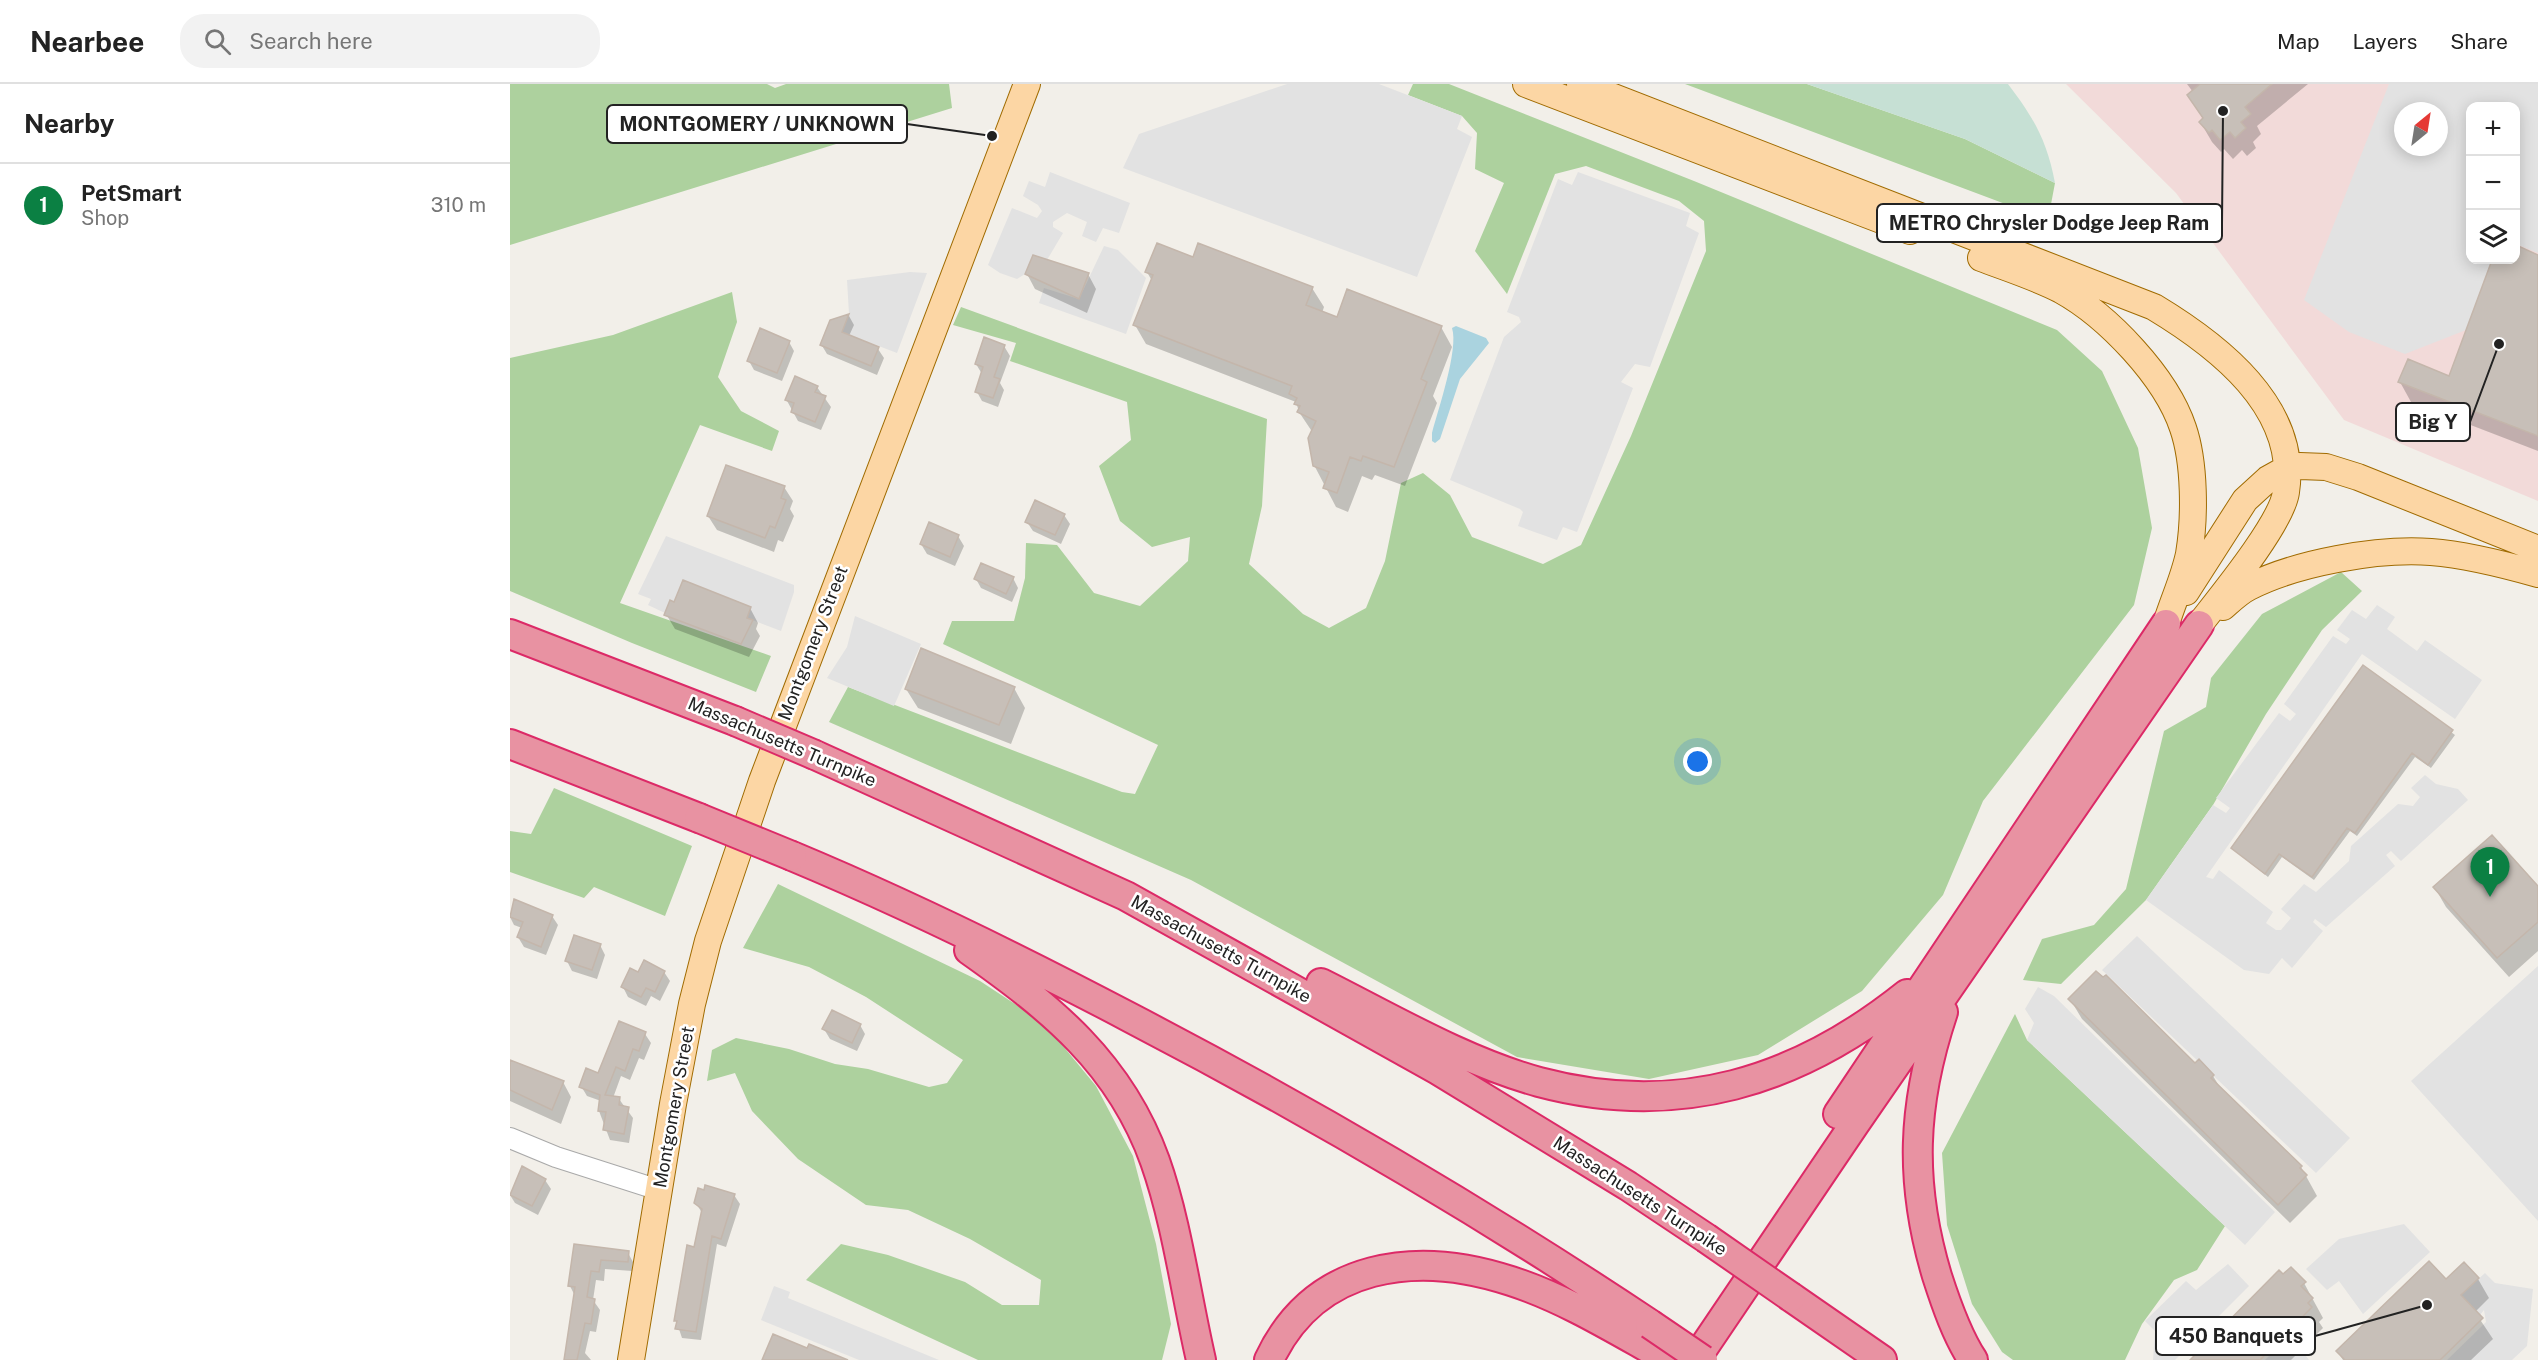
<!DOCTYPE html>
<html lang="en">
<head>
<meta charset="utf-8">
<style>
  :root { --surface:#fff; --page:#f2f2f2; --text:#222; --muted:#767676; --line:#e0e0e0; --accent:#0b8043 }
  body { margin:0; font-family:"Public Sans",sans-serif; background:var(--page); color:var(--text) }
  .controls { position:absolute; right:18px; top:18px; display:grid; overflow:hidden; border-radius:12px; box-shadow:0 3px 15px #0003 }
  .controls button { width:54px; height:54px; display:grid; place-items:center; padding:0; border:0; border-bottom:2px solid var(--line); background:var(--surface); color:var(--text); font:30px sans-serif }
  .compass { position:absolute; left:1884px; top:18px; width:54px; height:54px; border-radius:50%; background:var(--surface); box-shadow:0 3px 15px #0003; rotate:30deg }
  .you { position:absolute; left:1188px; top:678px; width:21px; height:21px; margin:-15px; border:4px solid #fff; border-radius:50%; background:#1a73e8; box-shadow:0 0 0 9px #1a73e833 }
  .badge { display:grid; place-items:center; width:39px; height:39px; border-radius:50%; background:var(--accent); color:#fff; font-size:20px; font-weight:700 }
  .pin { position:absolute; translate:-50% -50px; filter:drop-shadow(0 2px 3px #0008) }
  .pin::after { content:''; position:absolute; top:32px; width:21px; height:18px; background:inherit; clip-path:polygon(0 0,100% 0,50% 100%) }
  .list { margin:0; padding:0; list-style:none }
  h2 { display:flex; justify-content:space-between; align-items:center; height:78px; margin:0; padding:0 24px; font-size:26px }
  h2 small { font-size:20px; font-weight:400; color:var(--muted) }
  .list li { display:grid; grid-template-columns:39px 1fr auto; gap:18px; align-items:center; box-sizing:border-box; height:84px; padding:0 24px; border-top:2px solid var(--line) }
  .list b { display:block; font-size:22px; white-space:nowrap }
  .list p { margin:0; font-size:20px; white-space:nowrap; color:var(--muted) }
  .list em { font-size:20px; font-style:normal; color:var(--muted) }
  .icon { flex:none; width:33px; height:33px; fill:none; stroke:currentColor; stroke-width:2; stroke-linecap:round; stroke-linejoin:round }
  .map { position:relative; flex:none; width:2028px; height:1276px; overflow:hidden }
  header { display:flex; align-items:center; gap:36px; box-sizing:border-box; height:84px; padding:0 30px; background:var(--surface); border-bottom:2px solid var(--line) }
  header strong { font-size:28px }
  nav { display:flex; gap:33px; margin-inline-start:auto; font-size:21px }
  .search { width:420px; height:54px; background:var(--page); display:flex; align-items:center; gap:15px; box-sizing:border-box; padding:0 21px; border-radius:24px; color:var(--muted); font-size:22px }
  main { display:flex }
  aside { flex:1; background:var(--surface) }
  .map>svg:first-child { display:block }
  .commercial { fill:#f2dad9; fill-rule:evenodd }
  .forest { fill:#add19e }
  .wetland { fill:#c6e0d4 }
  .parking { fill:#e2e2e2; fill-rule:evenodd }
  .water { fill:#aad3df }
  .shadow { fill:#0003 }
  .building { fill:#c7bfb8; stroke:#c4b6ab; stroke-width:1.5 }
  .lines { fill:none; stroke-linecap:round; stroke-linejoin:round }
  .minor-casing { stroke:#a9a9a9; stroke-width:22 }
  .major-casing { stroke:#a06b00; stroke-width:28 }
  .highway-casing { stroke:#dc2a67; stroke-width:32 }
  .minor { stroke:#fff; stroke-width:20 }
  .major { stroke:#fcd6a4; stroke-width:26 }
  .highway { stroke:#e892a2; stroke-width:28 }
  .highway-bridge-casing { stroke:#dc2a67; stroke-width:32; stroke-linecap:butt }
  .highway-bridge { stroke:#e892a2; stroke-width:28 }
  .labels { text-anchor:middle; stroke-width:5; stroke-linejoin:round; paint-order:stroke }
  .street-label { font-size:18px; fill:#222; stroke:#fff }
  .leader { fill:none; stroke:#222; stroke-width:2 }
  .callout-dot { fill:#222; stroke:#fff; stroke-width:2 }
  .callout { fill:#fff; stroke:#222; stroke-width:2 }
  .callout-label { font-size:20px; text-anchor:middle; font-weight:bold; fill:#222 }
</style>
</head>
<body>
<header>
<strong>Nearbee</strong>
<div class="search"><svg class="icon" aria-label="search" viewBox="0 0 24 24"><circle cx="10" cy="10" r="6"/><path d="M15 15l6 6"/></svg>Search here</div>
<nav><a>Map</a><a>Layers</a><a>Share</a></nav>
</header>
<main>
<aside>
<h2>Nearby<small></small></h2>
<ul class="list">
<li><span class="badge">1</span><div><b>PetSmart</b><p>Shop</p></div><em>310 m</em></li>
</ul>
</aside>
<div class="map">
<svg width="2028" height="1276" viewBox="0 0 2028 1276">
  <rect width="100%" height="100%" fill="#f2efe9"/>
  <!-- commercial -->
  <path class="commercial" d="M1556 0H2028V417L1834 336 1666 109ZM1960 22H2006V176H1960ZM1893 27H1929V63H1893Z"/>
  <!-- forest -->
  <path class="forest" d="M0 0H257L265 4 276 0H439L442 24 0 161Z
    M903 0H939L1184 97 1547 246 1592 287 1628 364 1642 444 1624 521 1473 717 1433 811 1352 907 1248 971 1139 995 1007 973 681 796 319 638 338 603 612 708 625 710 648 661 433 560 442 537H504L515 494 516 459 547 461 584 509 630 522 678 477 680 453 642 463 610 437 589 382 621 356 617 318 500 277 506 259 443 241 451 223 757 335 752 422 739 480 793 530 819 544 856 524 875 477 891 399 913 389 940 411 962 453 1033 480 1071 461 1121 352 1196 167 1194 137 1169 117 1076 82 1045 90 997 210 965 167 994 99 965 85 967 49 952 32 898 11Z
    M1175 0H1297L1455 55 1545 99 1538 136Z
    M222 208 227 238 208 293 231 327 269 347 262 367 190 341 110 519 261 572 246 608 122 559 0 507V274L103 251Z
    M1831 488 1852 507 1812 546 1756 630 1703 721 1636 816 1551 900 1513 896 1532 855 1584 841 1616 805 1654 647 1696 623 1701 594 1752 530Z
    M44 704 182 762 155 832 84 803 74 814 0 788V747L21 750Z
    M268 800 470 897 534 939 586 1002 623 1072 646 1160 661 1240 652 1276H468L296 1196 331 1160 378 1171 455 1198 492 1221H529L531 1196 460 1155 398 1126 356 1121 288 1075 242 1027 225 989 197 997 202 966 226 954 279 965 325 980 358 985 419 1003 437 999 453 976 356 913 299 883 233 864Z
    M1505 930 1517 956 1715 1142 1687 1186 1664 1196 1632 1240 1615 1276H1503L1492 1268 1462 1220 1437 1141 1432 1069Z"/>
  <!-- wetland -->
  <path class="wetland" d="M1297 0H1498C1524 34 1537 57 1545 99L1455 55Z"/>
  <!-- parking -->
  <path class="parking" d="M777 0H869L952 32 947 45 962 53 907 193 613 84 629 50Z
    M1879 0H2028V169L2006 160V22H1960V176H1982L1956 246 1895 270 1839 248 1794 216ZM1893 27H1929V63H1893Z
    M540 88 620 119 609 149 593 144 586 158 572 152 577 138 557 129 543 138V143L553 149 537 176 523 171 515 190 507 195 490 189 478 181 502 124 527 134 532 127 528 121 513 112 519 97 535 103Z
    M1068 88 1180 129 1176 142 1189 149 1140 283 1125 280 1111 298 1123 304 1067 448 1053 443 1047 456 1008 442 1013 428 1010 425 940 396 994 253 1011 238 1009 233 997 228 1048 95 1062 101Z
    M594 162 608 166 636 194 616 250 529 219 534 204 569 215Z
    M400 188 417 189 387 269 332 248 339 230 337 196Z
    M156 452 284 501V508L271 547 237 534 241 523 173 496 164 518 160 517 155 529 138 521 141 515 128 510Z
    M1867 521 1885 533 1877 545 1907 567 1915 556 1972 596 1945 635 1852 570 1696 793 1703 795 1709 786 1763 828 1756 839 1766 846H1771L1781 834 1771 825 1794 800 1806 808 1839 777 1841 762 1888 720 1903 722 1910 713 1901 704 1915 691 1926 700 1948 705 1958 716 1891 777 1881 767 1876 771 1885 782 1816 843 1805 835 1803 838 1813 847 1782 884 1772 874 1759 890 1734 886 1636 816 1703 721 1716 729 1720 724 1706 714 1769 629 1780 637 1786 630 1774 620 1823 552 1836 560 1840 555 1827 546 1842 526 1856 535Z
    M345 532 411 560 384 622 317 594 337 563Z
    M1627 852 1840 1054 1806 1089 1592 886Z
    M2028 882V1137L1901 997Z
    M1528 903 1544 912 1765 1128 1735 1161 1517 956 1524 939 1515 925Z
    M1894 1140 1920 1168 1853 1230 1829 1197 1817 1206 1796 1185 1829 1155Z
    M1718 1180 1739 1202 1665 1276H1643L1645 1247 1635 1237 1676 1197 1686 1206Z
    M1975 1189 1985 1199 2023 1205 2017 1262 2002 1276H1937L1976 1238 1974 1226 1970 1231 1951 1211Z
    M264 1202 280 1208 278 1214 429 1276H349L251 1236Z
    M1780 1251 1799 1276H1755Z"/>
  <!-- water -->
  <path class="water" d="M946 242 976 254 979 259 950 295 930 355 925 359 922 357V349C928 326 949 265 942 244Z"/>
  <!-- shadow -->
  <path class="shadow" d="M1677 0H1798L1747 42 1751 50 1743 58 1746 64 1737 72 1732 66 1723 75 1714 65 1711 68 1702 58 1691 39 1694 36 1679 12 1683 8Z
    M2006 163 2028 173V367L1901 318 1890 298 1940 294 1984 176H2006Z
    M684 175 802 204 814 223 812 229 828 235 931 243 942 263 923 312 927 319 895 402 865 391 862 396 852 392 838 428 826 423 804 381 803 349 789 328 786 318 636 260 625 241 642 197 637 188Z
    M517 190H578L586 205 577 229 525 205Z
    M339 232 344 241 339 252 368 265 374 274 367 291 317 270 311 260 321 238Z
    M279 258 284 267 272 297 244 286 239 277Z
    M494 262 500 272 490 299 494 306 488 323 472 317 467 308 472 290 466 280Z
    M307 303 321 323 311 346 288 337 276 315Z
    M274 403 283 417 280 425 284 432 273 458 268 456 264 468 207 446 198 432Z
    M554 431 560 440 551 460 523 447 517 438Z
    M448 452 454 462 445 482 417 470 411 460Z
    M503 494 508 504 502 518 471 504 466 495Z
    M240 524 248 539 246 545 250 552 239 573 165 545 156 530Z
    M1853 583 1945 651 1921 684 1905 673 1847 752 1840 747 1804 796 1772 773 1758 793 1722 764Z
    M504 604 515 624 501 660 408 624 396 605Z
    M1925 804 2028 805V867L1999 893 1936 823Z
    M4 817 42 832 48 841 36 871 14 863 8 853 12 844 4 841 0 833Z
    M90 861 95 871 87 895 62 887 57 877Z
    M154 888 160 897 150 917 141 912 136 922 118 913 113 903 128 890Z
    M1560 915 1703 992 1711 1005 1791 1083 1807 1112 1780 1139 1572 935Z
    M350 941 355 950 347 967 320 955 314 945Z
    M135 950 141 959 134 976 129 974 120 996 111 992 103 1014 109 1015 123 1034 119 1059 100 1056 89 1027 91 1017 77 1012 71 1002 89 991Z
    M0 978 53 998 61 1013 51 1040 0 1017Z
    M12 1084 35 1096 41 1105 28 1131 5 1119 0 1111Z
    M224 1111 230 1120 216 1163 207 1160 191 1256 172 1254 166 1236 192 1129 186 1119Z
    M66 1161 118 1169 123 1178 122 1187 95 1185 94 1197 86 1196 83 1216 90 1226 86 1248 80 1247 75 1269 81 1276H55L65 1212 60 1202Z
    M1773 1192 1794 1199 1813 1234 1809 1238 1813 1244 1781 1276H1682Z
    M1968 1195 1979 1214 1965 1228 1983 1255 1961 1276H1833L1828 1268 1936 1197Z"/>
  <!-- building -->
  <path class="building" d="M1690 0H1762L1735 23 1741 30 1731 38 1736 44 1725 54 1720 48 1710 56 1702 46 1699 49 1689 38 1693 34 1677 11Z
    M647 159 683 173 688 159 803 203 796 221 827 233 837 205 932 242 911 295 917 298 884 383 853 372 851 377 840 373 827 409 813 404 819 388 803 382 798 354 806 337 787 328 790 322 784 320 787 314 779 310 782 302 623 241 643 191 635 188Z
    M2006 161 2028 171V352L1888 298 1898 275 1939 292 1982 176H2006Z
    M523 171 579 189 569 215 515 190Z
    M339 230 332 248 369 263 361 282 310 261 320 236Z
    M250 244 280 257 267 289 237 277Z
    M474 253 495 261 484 293 490 295 483 314 465 308 473 283 465 280Z
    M285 292 308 302 305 308 316 312 305 338 281 328 284 319 275 316Z
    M216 381 275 402 271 414 276 416 265 444 260 442 255 454 197 432Z
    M525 416 555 430 545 451 515 438Z
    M419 438 449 451 440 473 410 460Z
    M471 479 504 493 496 510 464 495Z
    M173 496 241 523 237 534 243 536 231 560 154 531 160 516 164 518Z
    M411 564 505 603 489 641 395 605Z
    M1853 581 1943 646 1918 681 1902 669 1845 749 1837 744 1802 793 1769 770 1755 790 1721 764Z
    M1982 751 2028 802V838L1987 874 1923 803Z
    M4 815 43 831 31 863 7 853 13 838 0 833Z
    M64 851 91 860 82 886 55 877Z
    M134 876 155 887 145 908 136 904 131 913 111 903 120 884 128 888Z
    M1586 887 1593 893 1596 891 1685 979 1689 975 1704 991 1701 994 1792 1082 1790 1084 1797 1091 1768 1121 1558 915Z
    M322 926 351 940 342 959 312 945Z
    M109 937 136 948 129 967 123 965 115 987 106 983 95 1011 110 1013 109 1021 119 1023 114 1050 93 1046 96 1028 88 1027 90 1011 69 1003 76 984 88 989Z
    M0 976 54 997 42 1026 0 1006Z
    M12 1082 36 1095 22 1122 0 1111Z
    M195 1101 225 1110 211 1155 202 1152 186 1248 165 1245 167 1237H164L177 1161 184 1163 192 1125 184 1119 188 1104 194 1106Z
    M64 1160 119 1167 118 1178 91 1176 89 1188 81 1187 77 1213 85 1215 81 1240 75 1239 67 1276H54L65 1203 58 1202Z
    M1919 1177 1936 1195 1954 1178 1969 1194 1951 1211 1973 1234 1930 1276H1835L1826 1267Z
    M1781 1183 1796 1198 1791 1202 1803 1214 1798 1219 1802 1223 1750 1276H1680L1769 1186 1773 1190Z
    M263 1250 297 1264 299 1260 338 1276H252Z"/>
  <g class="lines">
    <!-- minor casing -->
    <g class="minor-casing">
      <path id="minor" d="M0 1054 46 1073 149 1106"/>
    </g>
    <!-- major casing -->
    <g class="major-casing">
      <path id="major" d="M1016 0 1400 147
        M1070 0 1644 223C1707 261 1789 323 1776 408 1772 439 1710 514 1689 541
        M1471 174C1497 184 1526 193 1551 206 1598 232 1656 293 1673 344 1685 379 1685 434 1679 470 1674 494 1663 517 1656 540
        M1676 508 1735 416 1758 395 1776 385 1790 382 1816 383 1848 393 2028 465
        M1713 523C1721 516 1729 508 1739 503 1786 479 1867 464 1921 468 1958 471 1993 480 2028 490
        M121 1276 163 1020 182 920 198 857 252 697 517 0"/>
    </g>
    <!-- highway casing -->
    <g class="highway-casing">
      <path id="highway" d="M0 550 225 637
        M0 660 189 734
        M305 671 616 812 928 986 1118 1102 1196 1154
        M282 772C397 820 509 875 619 933 798 1026 972 1128 1140 1240
        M459 866C541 924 610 979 645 1077 667 1139 676 1211 691 1276
        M811 899C881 934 953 977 1029 998 1168 1035 1287 998 1397 910
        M1433 928C1402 1021 1399 1098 1427 1192 1436 1220 1447 1252 1463 1276
        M1328 1030 1656 540
        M1281 1213 1372 1276
        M759 1276C805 1178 907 1166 1001 1197 1057 1215 1109 1248 1160 1276
        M1185 1276 1344 1041 1689 541"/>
    </g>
    <!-- minor -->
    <use href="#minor" class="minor"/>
    <!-- major -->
    <use href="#major" class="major"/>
    <!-- highway -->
    <use href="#highway" class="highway"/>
    <!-- highway-bridge casing -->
    <g class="highway-bridge-casing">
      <path id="highway-bridge" d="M225 637 305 671
        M189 734 282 772
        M1196 1154 1281 1213
        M1140 1240 1193 1276"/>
    </g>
    <!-- highway-bridge -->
    <use href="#highway-bridge" class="highway-bridge"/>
  </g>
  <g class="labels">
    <!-- street labels -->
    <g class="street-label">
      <text transform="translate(303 559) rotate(-69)" y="6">Montgomery Street</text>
      <text transform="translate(272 658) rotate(23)" y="6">Massachusetts Turnpike</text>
      <text transform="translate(711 865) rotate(29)" y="6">Massachusetts Turnpike</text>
      <text transform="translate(164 1023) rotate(-80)" y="6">Montgomery Street</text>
      <text transform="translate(1130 1112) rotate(33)" y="6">Massachusetts Turnpike</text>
    </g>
  </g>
  <!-- callouts -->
  <path class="leader" d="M482 52L397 40M1713 27L1712 139M1989 260L1960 338M1917 1221L1805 1252"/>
  <g class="callout-dot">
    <circle cx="482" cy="52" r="6"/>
    <circle cx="1713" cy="27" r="6"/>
    <circle cx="1989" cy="260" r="6"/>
    <circle cx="1917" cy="1221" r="6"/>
  </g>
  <g class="callout">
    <rect x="97" y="21" width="300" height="38" rx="6"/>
    <rect x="1367" y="120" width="345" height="38" rx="6"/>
    <rect x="1886" y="319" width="74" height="38" rx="6"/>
    <rect x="1646" y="1233" width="159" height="38" rx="6"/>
  </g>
  <g class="callout-label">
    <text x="247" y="47">MONTGOMERY / UNKNOWN</text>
    <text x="1539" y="146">METRO Chrysler Dodge Jeep Ram</text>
    <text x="1923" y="345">Big Y</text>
    <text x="1726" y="1259">450 Banquets</text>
  </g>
</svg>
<div class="controls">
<button>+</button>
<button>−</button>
<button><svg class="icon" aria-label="layers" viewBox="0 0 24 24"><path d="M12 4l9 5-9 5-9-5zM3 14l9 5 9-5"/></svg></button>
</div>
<svg class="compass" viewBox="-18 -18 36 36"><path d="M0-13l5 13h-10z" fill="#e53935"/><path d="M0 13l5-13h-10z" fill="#767676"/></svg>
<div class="you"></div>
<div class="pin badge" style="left:1980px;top:813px">1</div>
</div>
</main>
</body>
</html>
